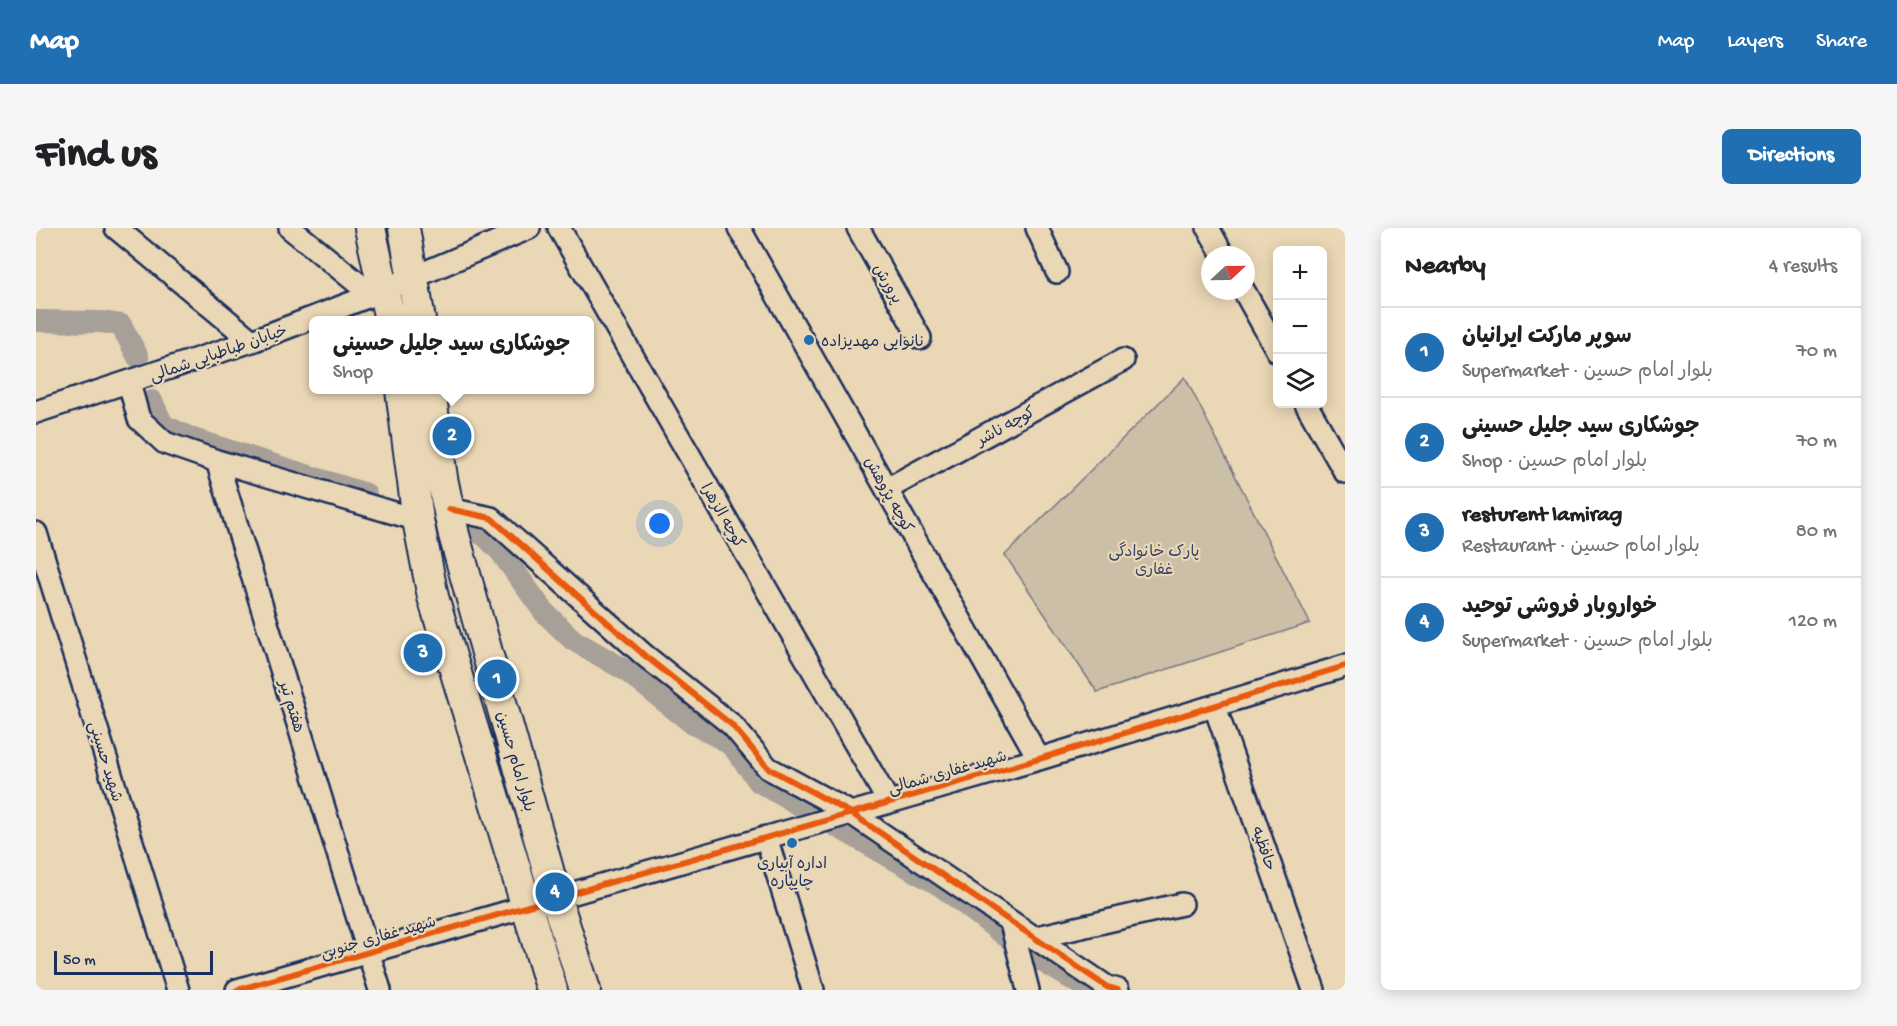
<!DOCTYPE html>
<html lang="en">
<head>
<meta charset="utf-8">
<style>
  :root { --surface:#fff; --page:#f6f6f6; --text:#202124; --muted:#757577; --line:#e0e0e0; --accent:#1f6fb2 }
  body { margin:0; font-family:"Gochi Hand","Playpen Sans Arabic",sans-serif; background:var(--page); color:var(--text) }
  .controls { position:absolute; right:18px; top:18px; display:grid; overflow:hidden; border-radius:9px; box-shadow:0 3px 15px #0003 }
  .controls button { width:54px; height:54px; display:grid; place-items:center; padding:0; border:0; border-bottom:2px solid var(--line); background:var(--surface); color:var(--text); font:30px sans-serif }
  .compass { position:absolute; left:1165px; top:18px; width:54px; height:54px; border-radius:50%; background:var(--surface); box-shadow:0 3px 15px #0003; rotate:68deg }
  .scale { position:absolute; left:18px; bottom:15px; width:159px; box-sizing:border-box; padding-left:6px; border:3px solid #1b2f5e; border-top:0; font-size:16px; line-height:21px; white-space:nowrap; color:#1b2f5e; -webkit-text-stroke:4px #ead7b5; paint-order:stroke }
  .you { position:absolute; left:624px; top:296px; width:21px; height:21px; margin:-15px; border:4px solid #fff; border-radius:50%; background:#1a73e8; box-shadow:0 0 0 9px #1a73e833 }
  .badge { display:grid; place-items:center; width:39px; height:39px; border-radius:50%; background:var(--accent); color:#fff; font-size:20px; font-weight:700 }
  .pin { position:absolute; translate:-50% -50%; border:3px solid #fff; box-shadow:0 2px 6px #0006 }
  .popup { position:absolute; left:273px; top:88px; width:285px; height:78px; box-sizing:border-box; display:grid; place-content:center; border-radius:9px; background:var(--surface); filter:drop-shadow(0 2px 4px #0005); font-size:20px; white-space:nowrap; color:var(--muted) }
  .popup b { font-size:22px; color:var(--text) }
  .popup::after { content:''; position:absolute; left:50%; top:100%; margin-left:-12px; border:12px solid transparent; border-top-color:var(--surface) }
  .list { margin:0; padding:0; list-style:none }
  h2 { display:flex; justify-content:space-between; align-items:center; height:78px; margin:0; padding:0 24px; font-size:26px }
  h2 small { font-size:20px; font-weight:400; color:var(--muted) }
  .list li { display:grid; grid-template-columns:39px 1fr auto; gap:18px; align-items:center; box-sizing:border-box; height:90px; padding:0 24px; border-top:2px solid var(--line) }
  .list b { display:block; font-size:22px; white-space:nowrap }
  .list p { margin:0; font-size:20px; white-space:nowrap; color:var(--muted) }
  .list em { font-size:20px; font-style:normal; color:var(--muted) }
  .icon { flex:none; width:33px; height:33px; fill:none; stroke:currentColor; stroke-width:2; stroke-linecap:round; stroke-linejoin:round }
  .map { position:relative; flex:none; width:1309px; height:762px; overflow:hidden; border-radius:9px }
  header { display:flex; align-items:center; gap:36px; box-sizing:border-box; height:84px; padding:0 30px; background:var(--accent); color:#fff }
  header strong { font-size:28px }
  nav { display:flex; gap:33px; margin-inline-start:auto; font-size:21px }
  .intro { display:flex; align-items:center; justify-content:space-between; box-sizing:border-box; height:144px; padding:0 36px }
  h1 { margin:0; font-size:42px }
  .button { padding:15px 27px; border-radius:9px; background:var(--accent); color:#fff; font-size:21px; font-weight:700 }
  main { display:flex; gap:36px; padding:0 36px }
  aside { flex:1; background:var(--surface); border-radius:9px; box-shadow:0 3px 15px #0003 }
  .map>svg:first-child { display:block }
  .green { fill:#ccbfa8; stroke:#747783; stroke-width:1.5 }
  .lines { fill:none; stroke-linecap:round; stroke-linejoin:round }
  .canal { stroke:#a6a099; stroke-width:22 }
  .street-casing { stroke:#1b2f5e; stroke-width:26 }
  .secondary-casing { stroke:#1b2f5e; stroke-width:34 }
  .street { stroke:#ead7b5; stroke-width:21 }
  .secondary { stroke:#ead7b5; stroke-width:30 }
  .cycleway-casing { stroke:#ead7b5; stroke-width:10 }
  .cycleway { stroke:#e8590c; stroke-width:6 }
  .poi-dot { fill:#1f6fb2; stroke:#ead7b5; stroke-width:2 }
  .labels { text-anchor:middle; stroke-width:4.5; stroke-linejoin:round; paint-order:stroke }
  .street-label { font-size:16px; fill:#1b2f5e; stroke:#ead7b5 }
  .poi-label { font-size:16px; fill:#1b2f5e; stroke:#ead7b5; text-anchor:start }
  .park-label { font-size:16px; fill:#364569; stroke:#ead7b5 }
</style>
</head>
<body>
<header>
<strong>Map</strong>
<nav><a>Map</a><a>Layers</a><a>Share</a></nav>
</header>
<div class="intro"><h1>Find us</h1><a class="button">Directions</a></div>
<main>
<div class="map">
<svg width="1309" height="762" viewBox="0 0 1309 762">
  <rect width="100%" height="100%" fill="#ead7b5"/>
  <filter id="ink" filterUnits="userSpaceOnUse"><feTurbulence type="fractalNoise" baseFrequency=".0167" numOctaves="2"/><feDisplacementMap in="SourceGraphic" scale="12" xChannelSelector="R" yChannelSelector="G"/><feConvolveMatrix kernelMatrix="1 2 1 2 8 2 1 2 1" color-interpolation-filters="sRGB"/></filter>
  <g filter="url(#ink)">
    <!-- green -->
    <path class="green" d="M1149 149 1274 395 1061 464 969 327Z"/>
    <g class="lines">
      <!-- canal -->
      <path class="canal" d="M0 93 65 94 85 97 102 129
        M116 173 127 197 157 211 330 266
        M433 299 449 308 464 323 508 384 537 412 589 442 657 496 688 512 698 520 723 554 905 658 976 713
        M994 726 1054 762"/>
      <!-- street casing -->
      <g class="street-casing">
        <path id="street" d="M80 0 216 113
          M254 0 336 67
          M523 0 852 573
          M703 0 1003 531
          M822 0 884 110
          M1001 0 1021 44
          M1172 0 1187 27
          M1208 63 1242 124
          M93 155 103 191 129 215 181 233 382 292
          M1270 176 1309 244
          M0 184 216 113 336 67 493 0
          M181 233 344 762
          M851 261 1087 132
          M413 281 455 290 608 427 696 497 732 540 815 585 1071 759 1082 762
          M0 305 142 762
          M1179 479 1278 762
          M730 609 777 762
          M975 695 992 762
          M997 710 1146 676
          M201 762 1003 531 1309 438"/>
      </g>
      <!-- secondary casing -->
      <g class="secondary-casing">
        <path id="secondary" d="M334 0 354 92
          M368 0 384 92
          M365 162 382 292 397 369 516 762
          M394 162 406 250 418 307 520 670 549 762"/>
      </g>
      <!-- street -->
      <use href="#street" class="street"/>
      <!-- secondary -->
      <use href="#secondary" class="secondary"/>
      <!-- cycleway casing -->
      <g class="cycleway-casing">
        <path id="cycleway" d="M413 281 455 290 608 427 696 497 732 540 815 585 1071 759 1082 762
          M201 762 1003 531 1309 438"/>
      </g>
      <!-- cycleway -->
      <use href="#cycleway" class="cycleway"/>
    </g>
  </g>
  <!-- markers -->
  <g class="poi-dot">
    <circle cx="773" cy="112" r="6"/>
    <circle cx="756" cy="615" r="6"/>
  </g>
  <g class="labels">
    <!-- street labels -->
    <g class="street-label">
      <text transform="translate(853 55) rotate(60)" y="6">پرورش</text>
      <text transform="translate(182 124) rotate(-19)" y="6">خیابان طباطبایی شمالی</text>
      <text transform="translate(969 197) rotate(-29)" y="6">کوچه ناشر</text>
      <text transform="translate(854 266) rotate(61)" y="6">کوچه پژوهش</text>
      <text transform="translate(688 287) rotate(60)" y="6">کوچه الزهرا</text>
      <text transform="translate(257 478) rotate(73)" y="6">هفتم تیر</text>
      <text transform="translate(71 533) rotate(73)" y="6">شهید حسینی</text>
      <text transform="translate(481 533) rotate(74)" y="6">بلوار امام حسین</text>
      <text transform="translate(911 543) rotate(-16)" y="6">شهید غفاری شمالی</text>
      <text transform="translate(1229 620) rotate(71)" y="6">حافظیه</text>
      <text transform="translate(342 708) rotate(-16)" y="6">شهید غفاری جنوبی</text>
    </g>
    <!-- poi labels -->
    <g class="poi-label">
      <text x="785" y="118">نانوایی مهدیزاده</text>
      <text x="756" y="640" text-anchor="middle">اداره آبیاری<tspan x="756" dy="18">چایپاره</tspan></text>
    </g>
    <!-- park labels -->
    <g class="park-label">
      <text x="1118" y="328">پارک خانوادگی<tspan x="1118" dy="18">غفاری</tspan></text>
    </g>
  </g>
</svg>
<div class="controls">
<button>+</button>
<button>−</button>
<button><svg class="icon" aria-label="layers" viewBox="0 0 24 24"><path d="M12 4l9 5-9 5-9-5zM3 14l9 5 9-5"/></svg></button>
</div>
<svg class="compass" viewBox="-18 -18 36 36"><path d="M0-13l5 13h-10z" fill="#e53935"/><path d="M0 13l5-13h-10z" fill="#757577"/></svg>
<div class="scale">50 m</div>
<div class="you"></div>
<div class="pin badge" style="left:461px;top:451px">1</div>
<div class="pin badge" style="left:416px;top:208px">2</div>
<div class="popup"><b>جوشکاری سید جلیل حسینی</b>Shop</div>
<div class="pin badge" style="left:387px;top:425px">3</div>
<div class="pin badge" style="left:519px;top:664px">4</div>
</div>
<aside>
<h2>Nearby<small>4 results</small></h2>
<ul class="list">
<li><span class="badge">1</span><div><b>سوپر مارکت ایرانیان</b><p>Supermarket · بلوار امام حسین</p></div><em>70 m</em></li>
<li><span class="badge">2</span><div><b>جوشکاری سید جلیل حسینی</b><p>Shop · بلوار امام حسین</p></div><em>70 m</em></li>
<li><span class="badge">3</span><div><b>resturent lamirag</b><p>Restaurant · بلوار امام حسین</p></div><em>80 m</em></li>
<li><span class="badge">4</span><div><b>خواروبار فروشی توحید</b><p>Supermarket · بلوار امام حسین</p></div><em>120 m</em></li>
</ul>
</aside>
</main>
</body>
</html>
